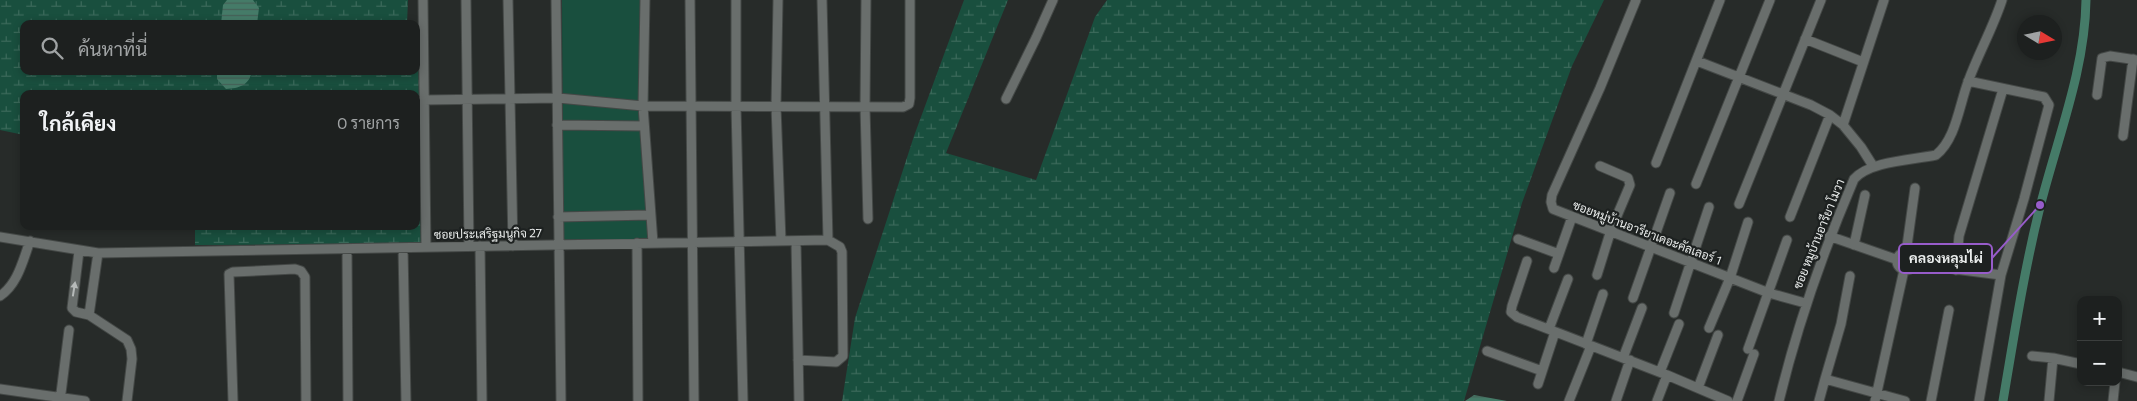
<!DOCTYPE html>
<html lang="th">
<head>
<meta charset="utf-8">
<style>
  :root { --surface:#1d201f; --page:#2a2d2c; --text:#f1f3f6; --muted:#a0a3a4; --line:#3b3e3d }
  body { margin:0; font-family:Commissioner,Sarabun,sans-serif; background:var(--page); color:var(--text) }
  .controls { position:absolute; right:15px; bottom:15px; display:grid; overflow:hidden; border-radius:10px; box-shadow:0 2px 8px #0003 }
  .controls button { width:45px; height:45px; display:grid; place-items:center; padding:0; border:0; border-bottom:1px solid var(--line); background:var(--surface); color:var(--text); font:25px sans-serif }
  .compass { position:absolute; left:2017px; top:15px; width:45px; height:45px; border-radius:50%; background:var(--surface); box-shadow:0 2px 8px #0003; rotate:100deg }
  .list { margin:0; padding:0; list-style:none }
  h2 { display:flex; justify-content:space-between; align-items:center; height:65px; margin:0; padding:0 20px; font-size:21px }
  h2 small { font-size:16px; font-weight:400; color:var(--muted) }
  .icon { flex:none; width:28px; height:28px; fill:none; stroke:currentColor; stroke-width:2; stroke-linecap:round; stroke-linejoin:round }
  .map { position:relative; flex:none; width:2137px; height:401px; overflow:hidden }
  .search { position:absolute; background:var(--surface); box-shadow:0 2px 8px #0003; left:20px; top:20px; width:400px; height:55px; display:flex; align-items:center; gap:12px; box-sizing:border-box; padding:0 18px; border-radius:10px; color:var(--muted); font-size:19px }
  .panel { position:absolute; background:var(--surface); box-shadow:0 2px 8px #0003; left:20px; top:90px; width:400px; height:140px; border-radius:10px }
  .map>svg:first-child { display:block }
  .grass { fill:#194f3e }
  .wetland { fill:url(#wetland-marsh) }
  .water { fill:url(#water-rules) }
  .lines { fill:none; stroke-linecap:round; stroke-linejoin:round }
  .canal { stroke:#457b68; stroke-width:9 }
  .street-casing { stroke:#444846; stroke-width:11 }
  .street { stroke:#696e6c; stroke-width:9 }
  .oneway { fill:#b6bab9 }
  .labels { text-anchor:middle; stroke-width:4.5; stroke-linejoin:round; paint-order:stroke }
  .street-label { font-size:12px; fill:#eaedec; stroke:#1d2120 }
  .leader { fill:none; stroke:#975cca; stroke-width:2 }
  .callout-dot { fill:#975cca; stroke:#1d2120; stroke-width:2 }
  .callout { fill:#1d2120; stroke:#975cca; stroke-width:2 }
  .callout-label { font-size:14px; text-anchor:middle; font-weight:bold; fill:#eaedec }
</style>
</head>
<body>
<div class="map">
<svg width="2137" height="401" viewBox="0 0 2137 401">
  <defs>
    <pattern id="wetland-marsh" width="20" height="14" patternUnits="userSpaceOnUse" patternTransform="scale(1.25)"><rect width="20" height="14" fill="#194f3e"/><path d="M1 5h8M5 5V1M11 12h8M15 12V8" fill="none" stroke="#3b695a"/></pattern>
    <pattern id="water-rules" width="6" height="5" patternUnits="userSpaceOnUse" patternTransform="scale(1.25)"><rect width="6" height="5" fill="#457b68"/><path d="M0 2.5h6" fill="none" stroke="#466158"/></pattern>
  </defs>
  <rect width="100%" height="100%" fill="#272b29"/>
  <!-- grass -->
  <path class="grass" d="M562 0H647L650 239 563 241Z"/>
  <!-- wetland -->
  <path class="wetland" d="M0 0H408L407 24H24V71H416V35H418L421 244 195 245V226H416V94H24V135L0 130Z
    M964 0H1008L946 153 1036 180 1095 17 1107 0H1604L1572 66 1522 203 1464 401H842L855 318 914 136Z"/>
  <!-- water -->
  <path class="water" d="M227 0H253L259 8 257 24H221L223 5Z
    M217 71H252C249 86 239 88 226 89L217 79Z
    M1474 395 1507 401H1465Z"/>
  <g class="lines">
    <!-- canal -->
    <path class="canal" d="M2003 401C2014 336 2024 271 2040 207 2057 139 2085 71 2086 0"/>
    <!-- street casing -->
    <g class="street-casing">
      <path id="street" d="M423 0 426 247
        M466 0 469 246
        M508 0 513 246
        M556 0 561 401
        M645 0 643 106 653 243
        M690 0 694 401
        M736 0V106L743 401
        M778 0 776 106 781 241
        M822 0 828 240
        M866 0 865 107 868 219
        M1636 0 1600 88 1552 195 1551 202 1553 209 1769 293 1805 303
        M1805 39 1863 62
        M1697 61 1811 105 1830 115 1843 125 1861 147 1873 166
        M1968 81 2044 97 2049 105 2024 199 2001 275 1979 401
        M2097 95 2102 58 2110 56 2137 60
        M1006 99 1036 38 1053 0
        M423 100 558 98 643 106 903 107 909 104 910 98V0
        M557 125 644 126
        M1843 125 1884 0
        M2123 136 2133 59
        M1656 163 1720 0
        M1696 184 1770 0
        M1739 204 1821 0
        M558 217 650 215
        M1790 217 1830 115
        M1829 236 1898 260
        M0 237 98 253 828 240 840 247 842 252 843 356 836 362 798 360
        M1518 239 1559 254
        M796 241 799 401
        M637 243 638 401
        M1854 245 1865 195
        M480 246 482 401
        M403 248 406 401
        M347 249 348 401
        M79 251 72 308 76 312 89 315 127 340 131 349 132 359 127 401
        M1897 261a9 9 0 1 1 18 0a9 9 0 1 1-18 0Z
        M1906 253 1915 188
        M1527 261 1512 306 1511 312 1517 317 1667 375 1728 401
        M1915 264 2001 275
        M1554 268 1572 217
        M1956 270 1959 236 2003 89
        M1597 275 1611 230 1630 185 1628 178 1600 166
        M0 296C18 284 23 260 30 241
        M1633 298 1670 193
        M1674 313 1709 207
        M89 315 98 253
        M1709 328 1730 278 1748 222
        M1549 329 1568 279
        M1586 344 1603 294
        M1748 349 1787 240
        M1487 351 1542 371
        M2032 356 2053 358 2081 364
        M1623 358 1642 308
        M1660 372 1679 324
        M2118 372 2137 377
        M1825 379 1841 324 1850 276
        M1538 384 1555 332
        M1698 388 1718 335
        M0 389 85 401
        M60 401 69 330
        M233 401 229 274 233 272 295 269 301 271 305 277 306 401
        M1569 401 1591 346
        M1616 401 1630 360
        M1657 401 1667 375
        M1737 401 1754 354
        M1779 401C1798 322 1822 254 1854 179 1870 161 1912 160 1936 155 1956 139 1959 106 1968 82 1978 54 1993 28 2002 0
        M1819 401 1825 379 1905 401
        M1875 401 1904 270
        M1931 401 1949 310
        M2049 401 2053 358
        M2113 401 2115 382"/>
    </g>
    <!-- street -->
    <use href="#street" class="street"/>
  </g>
  <!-- one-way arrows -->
  <defs><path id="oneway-solid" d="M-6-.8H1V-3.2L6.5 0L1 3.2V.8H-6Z" transform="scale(1.25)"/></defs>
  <use class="oneway" href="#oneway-solid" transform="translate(74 289) rotate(-81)"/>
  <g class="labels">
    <!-- street labels -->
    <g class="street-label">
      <text transform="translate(1647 233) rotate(21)" y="4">ซอยหมู่บ้านอารียาเดอะคัลเลอร์ 1</text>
      <text transform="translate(488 234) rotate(-1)" y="4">ซอยประเสริฐมนูกิจ 27</text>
      <text transform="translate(1819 234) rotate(-68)" y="4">ซอย หมูบ้านอารียา โมวา</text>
    </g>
  </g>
  <!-- callouts -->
  <path class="leader" d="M2040 205L1992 258"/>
  <circle class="callout-dot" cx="2040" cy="205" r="5"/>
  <rect class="callout" x="1899" y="244" width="93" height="29" rx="5"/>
  <g class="callout-label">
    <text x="1946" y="263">คลองหลุมไผ่</text>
  </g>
</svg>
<div class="controls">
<button>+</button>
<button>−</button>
</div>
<svg class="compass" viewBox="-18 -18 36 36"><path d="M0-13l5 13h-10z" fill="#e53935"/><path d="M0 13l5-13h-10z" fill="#a0a3a4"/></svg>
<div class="search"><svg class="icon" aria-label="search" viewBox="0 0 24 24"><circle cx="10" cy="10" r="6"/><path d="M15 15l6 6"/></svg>ค้นหาที่นี่</div>
<section class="panel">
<h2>ใกล้เคียง<small>0 รายการ</small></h2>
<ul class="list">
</ul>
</section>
</div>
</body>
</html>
